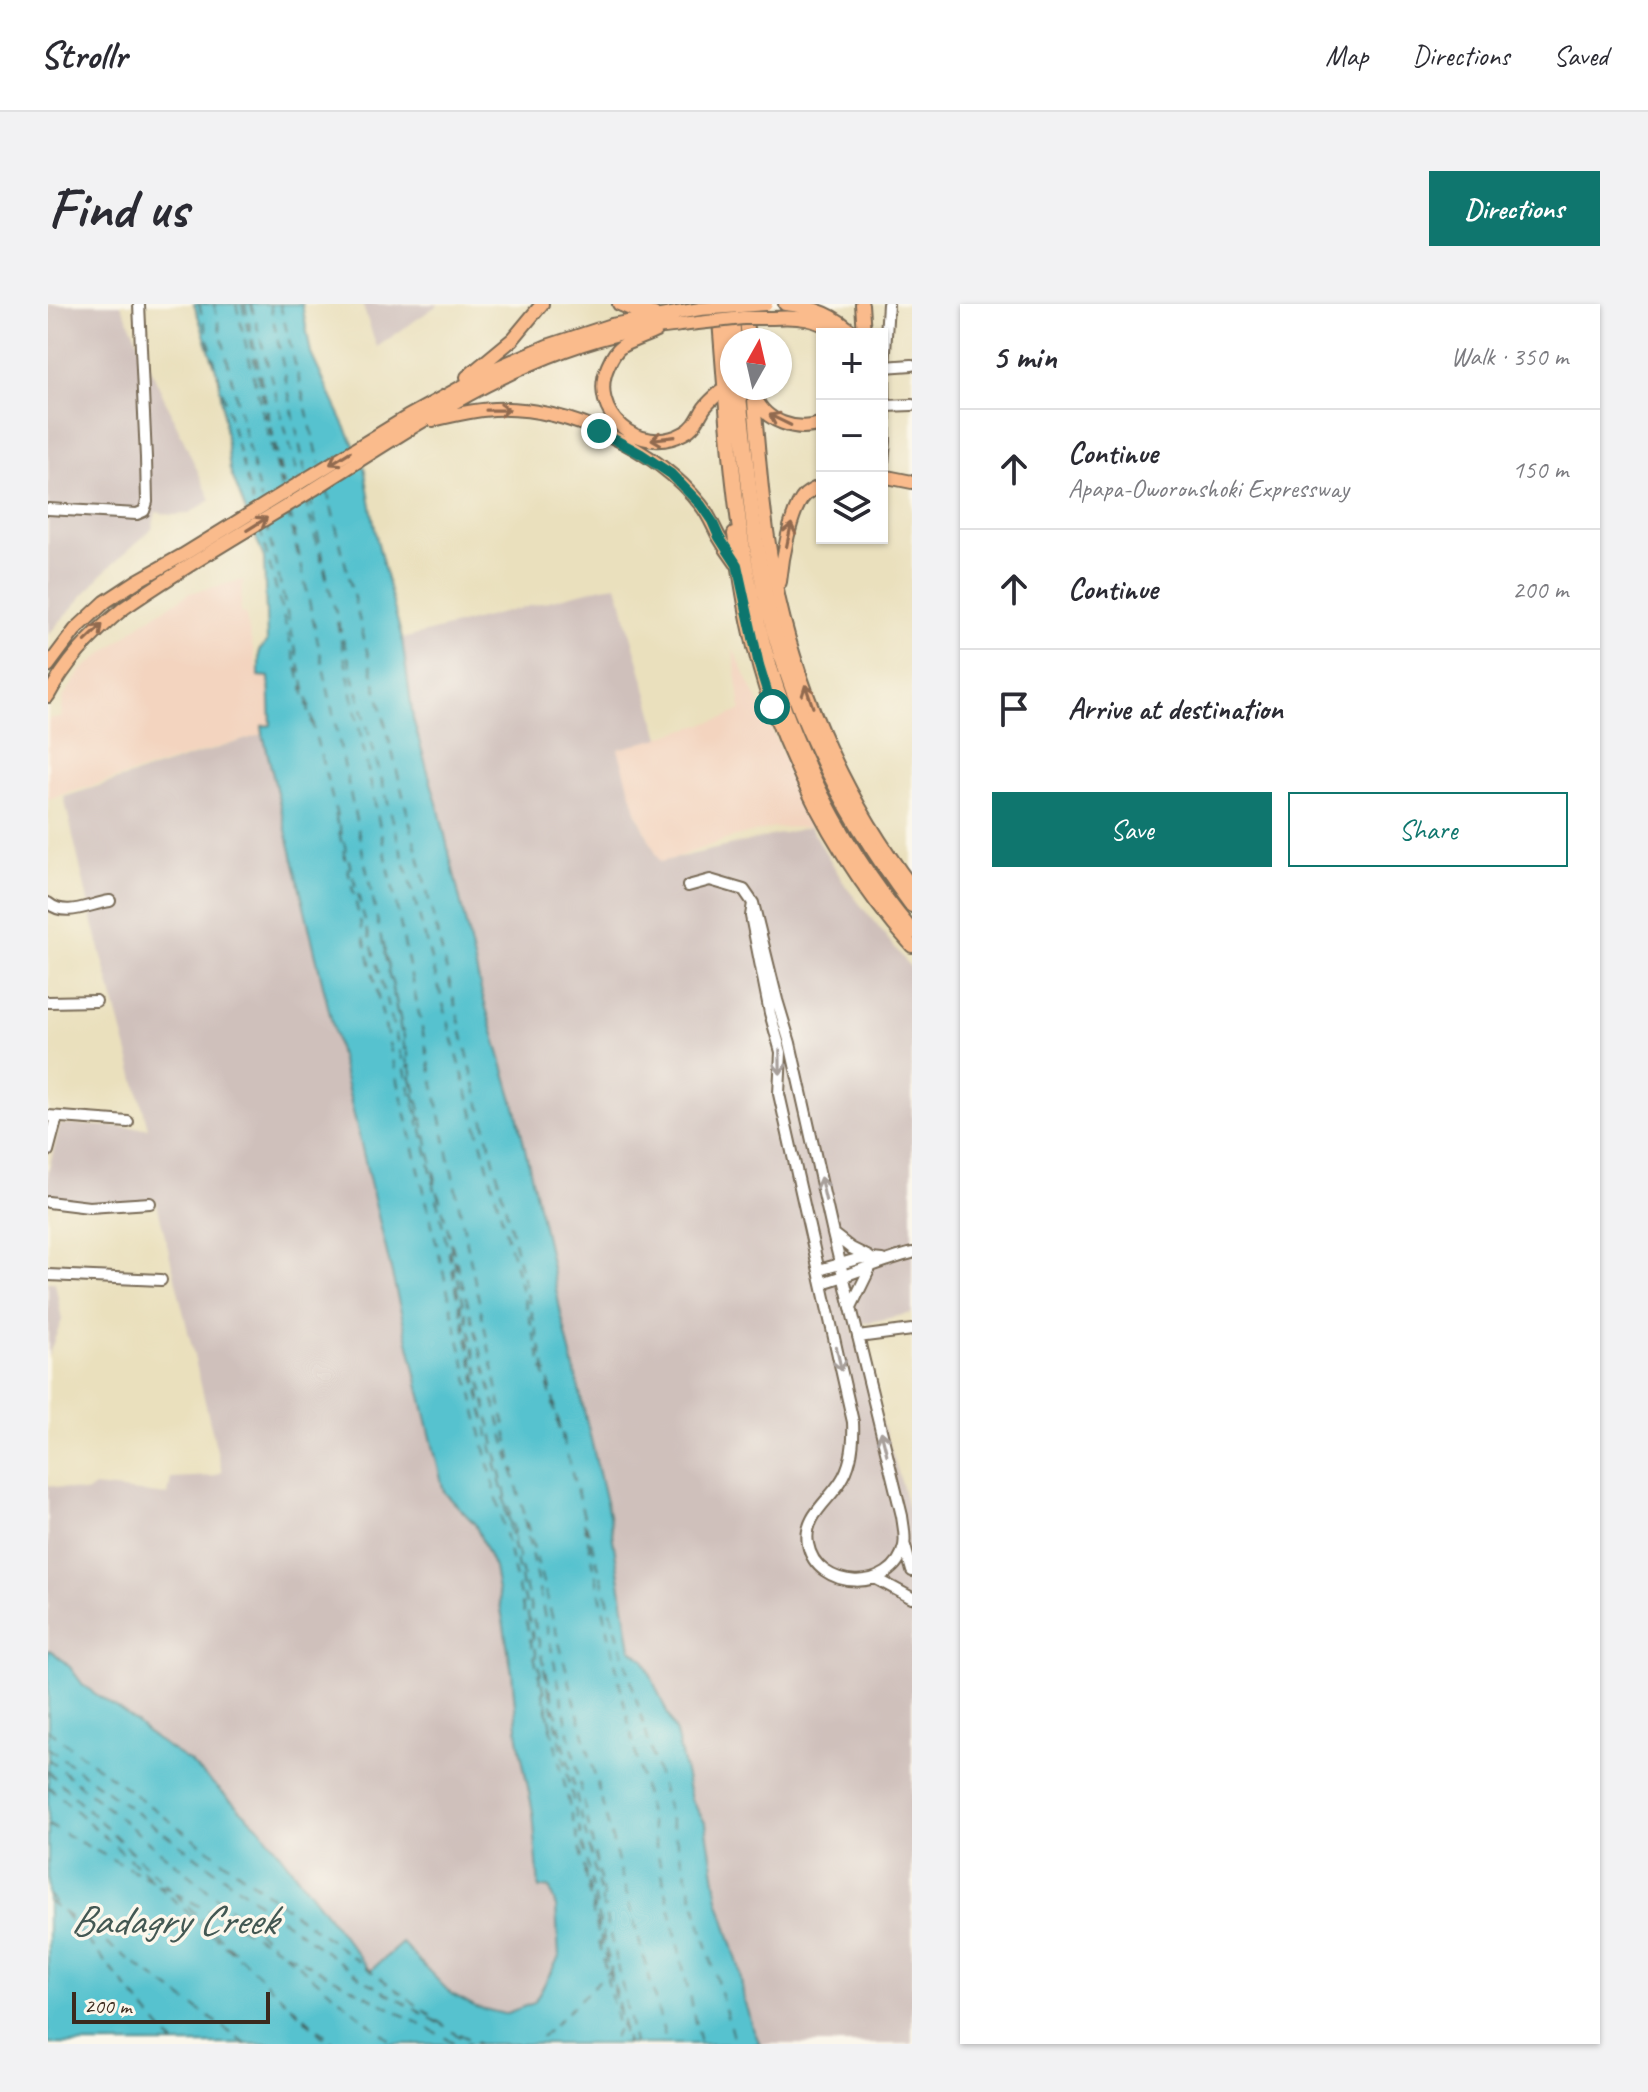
<!DOCTYPE html>
<html lang="en">
<head>
<meta charset="utf-8">
<style>
  :root { --surface:#fff; --page:#f2f2f3; --text:#2b2b33; --muted:#7c7c81; --line:#e1e1e2; --accent:#0f766e }
  body { margin:0; font-family:Caveat,sans-serif; background:var(--page); color:var(--text) }
  .controls { position:absolute; right:24px; top:24px; display:grid; overflow:hidden; border-radius:0px; box-shadow:0 2px 6px #0004 }
  .controls button { width:72px; height:72px; display:grid; place-items:center; padding:0; border:0; border-bottom:2px solid var(--line); background:var(--surface); color:var(--text); font:40px sans-serif }
  .compass { position:absolute; left:672px; top:24px; width:72px; height:72px; border-radius:50%; background:var(--surface); box-shadow:0 2px 6px #0004; rotate:8deg }
  .scale { position:absolute; left:24px; bottom:20px; width:198px; box-sizing:border-box; padding-left:8px; border:4px solid #3b2a1e; border-top:0; font-size:22px; line-height:28px; white-space:nowrap; color:#3b2a1e; -webkit-text-stroke:6px #fbf7ec; paint-order:stroke }
  .stop { position:absolute; width:24px; height:24px; margin:-18px; border:6px solid #0f766e; border-radius:50%; background:#fff }
  .stop.end { background:#0f766e; border-color:#fff; box-shadow:0 2px 8px #0008 }
  .list { margin:0; padding:0; list-style:none }
  h2 { display:flex; justify-content:space-between; align-items:center; height:104px; margin:0; padding:0 32px; font-size:34px }
  h2 small { font-size:26px; font-weight:400; color:var(--muted) }
  .list li { display:grid; grid-template-columns:52px 1fr auto; gap:24px; align-items:center; box-sizing:border-box; height:120px; padding:0 32px; border-top:2px solid var(--line) }
  .list b { display:block; font-size:30px; white-space:nowrap }
  .list p { margin:0; font-size:26px; white-space:nowrap; color:var(--muted) }
  .list em { font-size:26px; font-style:normal; color:var(--muted) }
  .actions { display:flex; gap:16px; padding:24px 32px }
  .actions a { flex:1; padding:18px 0; border:2px solid var(--accent); border-radius:0px; text-align:center; font-size:28px; color:var(--accent) }
  .actions .main { background:var(--accent); color:#fff }
  .icon { flex:none; width:44px; height:44px; fill:none; stroke:currentColor; stroke-width:2; stroke-linecap:round; stroke-linejoin:round }
  .map { position:relative; flex:none; width:864px; height:1740px; overflow:hidden; border-radius:0px }
  header { display:flex; align-items:center; gap:48px; box-sizing:border-box; height:112px; padding:0 40px; background:var(--surface); border-bottom:2px solid var(--line) }
  header strong { font-size:38px }
  nav { display:flex; gap:44px; margin-inline-start:auto; font-size:28px }
  .intro { display:flex; align-items:center; justify-content:space-between; box-sizing:border-box; height:192px; padding:0 48px }
  h1 { margin:0; font-size:56px }
  .button { padding:20px 36px; border-radius:0px; background:var(--accent); color:#fff; font-size:28px; font-weight:700 }
  main { display:flex; gap:48px; padding:0 48px }
  aside { flex:1; background:var(--surface); border-radius:0px; box-shadow:0 2px 6px #0004 }
  .map>svg:first-child { display:block }
  .built { fill:#f3d4bf }
  .industrial { fill:#cfc0bb }
  .water { fill:#56c2cf; stroke:#487676; stroke-width:2 }
  .lines { fill:none; stroke-linecap:round; stroke-linejoin:round }
  .ferry { stroke:#435853; stroke-width:2; stroke-dasharray:10 8; stroke-linecap:butt }
  .minor-casing { stroke:#786a56; stroke-width:14 }
  .major-casing { stroke:#786a56; stroke-width:16 }
  .highway-casing { stroke:#786a56; stroke-width:18 }
  .minor { stroke:#fff; stroke-width:10 }
  .major { stroke:#fabb8c; stroke-width:12 }
  .highway { stroke:#fabb8c; stroke-width:14 }
  .major-bridge-casing { stroke:#786a56; stroke-width:16; stroke-linecap:butt }
  .major-bridge { stroke:#fabb8c; stroke-width:12 }
  .oneway { stroke:#916b50 }
  .oneway2 { stroke:#a79f9a }
  .route { stroke:#0f766e; stroke-width:10 }
  .labels { text-anchor:middle; stroke-width:7; stroke-linejoin:round; paint-order:stroke }
  .water-label { font-size:42px; font-style:italic; fill:#435853; stroke:#fbf7ec }
</style>
</head>
<body>
<header>
<strong>Strollr</strong>
<nav><a>Map</a><a>Directions</a><a>Saved</a></nav>
</header>
<div class="intro"><h1>Find us</h1><a class="button">Directions</a></div>
<main>
<div class="map">
<svg width="864" height="1740" viewBox="0 0 864 1740">
  <rect width="100%" height="100%" fill="#fbf7ec"/>
  <filter id="ink" filterUnits="userSpaceOnUse"><feTurbulence type="fractalNoise" baseFrequency=".0125" numOctaves="2"/><feDisplacementMap in="SourceGraphic" scale="16" xChannelSelector="R" yChannelSelector="G"/><feConvolveMatrix kernelMatrix="1 2 1 2 8 2 1 2 1" color-interpolation-filters="sRGB"/></filter>
  <filter id="wash" filterUnits="userSpaceOnUse"><feTurbulence type="fractalNoise" baseFrequency=".006" numOctaves="4" result="noise"/><feDisplacementMap in="SourceGraphic" scale="32" xChannelSelector="R" yChannelSelector="G"/><feGaussianBlur stdDeviation="1.8" result="paint"/><feColorMatrix in="noise" values="0 0 0 0 0 0 0 0 0 0 0 0 0 0 0 0 0 1.4 0 .05"/><feComposite in="paint" operator="in"/></filter>
  <g filter="url(#wash)">
    <rect width="100%" height="100%" fill="#eae0bd"/>
    <!-- built -->
    <path class="built" d="M195 276 192 310 197 309 211 372 221 373 223 422H215V430L0 495V418L2 414H13L16 392 34 366 94 319 142 289Z
      M685 345 744 468 762 523 724 524 686 533 612 559 578 485 570 445 676 414 693 406Z"/>
    <!-- industrial -->
    <path class="industrial" d="M0 0H73L163 196 140 210 124 211 108 208 104 225 57 267 0 331Z
      M314 0H391L329 43Z
      M569 281 612 434 570 445 589 510 612 558 762 523 799 584 864 665V1009L804 1022 855 1184 864 1219V1740H712L703 1720 696 1695 691 1663 670 1595 658 1520 643 1495 628 1429 596 1356 583 1345 561 1211 513 1010 499 939 468 806 434 690 392 510 365 415 354 335 555 283Z
      M215 430 396 1188 427 1220 446 1264 464 1369 470 1434 485 1508 491 1583H501L508 1603 511 1653 486 1699 456 1710 428 1704 402 1689 354 1639 322 1668 212 1524 142 1458 107 1435 80 1412 36 1382 21 1362 4 1347 0 1346V1181L38 1189 46 1183 120 1191 123 1174 165 1172 174 1168 108 895 46 905 0 895V868L12 820 100 824 46 623 16 493Z
      M0 978H7L14 1016 0 1052Z"/>
    <!-- water -->
    <path class="water" d="M146 0H254L263 50 316 162 329 236 354 335 365 415 392 510 434 690 468 806 499 939 513 1010 561 1211 583 1345 596 1356 628 1429 643 1495 658 1520 670 1595 691 1663 696 1695 703 1720 712 1740H0V1346L4 1347 21 1362 36 1382 80 1412 107 1435 142 1458 212 1524 322 1667 354 1639 402 1689 428 1703 456 1710 486 1699 511 1653 508 1603 501 1583 491 1584 485 1508 470 1434 464 1369 446 1264 427 1220 396 1188 215 430 214 422 223 421 221 373 211 372V347L219 338 216 254 182 166 171 75Z"/>
    <g class="lines">
      <!-- ferry -->
      <path class="ferry" d="M151 0 205 200
        M166 0 213 197
        M188 0 233 185
        M194 0 234 182
        M197 0 236 182
        M203 0 251 175
        M222 0 258 171
        M232 0 272 160
        M279 186 516 1138
        M262 193 280 277
        M257 196 531 1195 687 1740
        M239 207 250 251
        M242 208 430 1087 569 1659 487 1740
        M218 219 266 423
        M212 225 372 822
        M289 318 467 1169
        M287 511 578 1740
        M335 638 389 881
        M385 870 619 1740
        M402 938 467 1233
        M401 945 434 1099
        M457 1203 505 1428
        M476 1215 558 1604
        M536 1218 652 1740
        M496 1364 579 1740
        M0 1426 421 1740
        M0 1444 318 1677 391 1719
        M0 1455 225 1640
        M0 1467 123 1586
        M0 1482 105 1576
        M0 1521 409 1740
        M536 1567 570 1725 562 1740
        M109 1581 191 1654
        M127 1590 282 1740
        M0 1591 9 1601
        M0 1597 198 1740
        M16 1609 126 1740
        M236 1649 346 1740
        M570 1661 586 1740
        M243 1701 287 1740
        M411 1730 431 1740"/>
    </g>
  </g>
  <g filter="url(#ink)">
    <g class="lines">
      <!-- minor casing -->
      <g class="minor-casing">
        <path id="minor" d="M836 63 864 61
          M837 102 864 101
          M834 169 837 137 836 63 840 0
          M0 205 89 210 96 207 99 198 98 154 91 0
          M640 582 662 576 696 586 705 599 729 696 742 739 785 930 854 1212C855 1221 858 1233 856 1242 846 1290 768 1287 760 1240 755 1213 780 1198 793 1177 804 1160 806 1138 805 1118L731 790 733 748 722 709 703 612 705 599
          M0 599C18 614 41 600 62 597
          M0 698 48 697
          M0 812 80 818
          M0 847 9 813
          M0 898 41 903 102 899
          M785 930 803 944 821 953
          M771 966 813 954 834 956
          M0 971 113 976
          M774 979C805 970 833 957 864 949
          M803 1003 823 962
          M810 1033 864 1026
          M857 1242 864 1267
          M827 1274 864 1294"/>
      </g>
      <!-- major casing -->
      <g class="major-casing">
        <path id="major" d="M571 0 585 6 606 10
          M737 0C763 2 788 11 806 30
          M814 0 816 30
          M697 3 700 36
          M724 14C749 12 770 14 791 30
          M608 27C600 31 580 38 574 42 568 46 563 55 560 62 539 109 592 154 636 129 646 124 650 115 655 106 659 99 666 94 672 88
          M419 73 465 35 494 0
          M705 84C711 155 716 227 731 296 754 398 801 500 864 583
          M707 92C716 118 750 129 774 119
          M385 116C405 111 425 106 446 105 518 102 608 144 653 201 661 211 665 222 671 233 676 242 682 251 688 259
          M834 172 864 178
          M686 230C694 289 704 349 724 404 756 490 803 574 864 642
          M732 278C734 257 742 206 757 191 762 187 768 184 774 182
          M0 362 27 326 57 298 89 277 135 251 359 113 448 64 499 42 563 21 629 9
          M0 392C19 356 45 329 76 304 136 262 200 226 263 187 364 124 465 52 584 27 600 23 616 24 632 21"/>
      </g>
      <!-- highway casing -->
      <g class="highway-casing">
        <path id="highway" d="M671 4C679 101 684 200 704 295 730 416 784 533 864 628
          M683 5 686 36
          M690 84C699 158 704 234 721 307 747 415 798 513 864 601"/>
      </g>
      <!-- minor -->
      <use href="#minor" class="minor"/>
      <!-- major -->
      <use href="#major" class="major"/>
      <!-- highway -->
      <use href="#highway" class="highway"/>
      <!-- major-bridge casing -->
      <g class="major-bridge-casing">
        <path id="major-bridge" d="M629 9 652 5 718 0
          M632 21 695 14H724"/>
      </g>
      <!-- major-bridge -->
      <use href="#major-bridge" class="major-bridge"/>
    </g>
    <!-- one-way arrows -->
    <defs><path id="oneway-shaft" d="M-6 0H5M1.5-3L5.5 0L1.5 3" fill="none" stroke-width="1.6" stroke-linecap="round" stroke-linejoin="round" transform="scale(2)"/></defs>
    <g class="oneway">
      <use href="#oneway-shaft" transform="translate(450 106) rotate(-1)"/>
      <use href="#oneway-shaft" transform="translate(732 116) rotate(-154)"/>
      <use href="#oneway-shaft" transform="translate(615 134) rotate(173)"/>
      <use href="#oneway-shaft" transform="translate(292 154) rotate(148)"/>
      <use href="#oneway-shaft" transform="translate(209 220) rotate(-32)"/>
      <use href="#oneway-shaft" transform="translate(741 231) rotate(-78)"/>
      <use href="#oneway-shaft" transform="translate(46 329) rotate(-44)"/>
      <use href="#oneway-shaft" transform="translate(761 392) rotate(-109)"/>
    </g>
    <g class="oneway2">
      <use href="#oneway-shaft" transform="translate(732 758) rotate(89)"/>
      <use href="#oneway-shaft" transform="translate(775 885) rotate(-103)"/>
      <use href="#oneway-shaft" transform="translate(791 1055) rotate(77)"/>
      <use href="#oneway-shaft" transform="translate(836 1139) rotate(-104)"/>
    </g>
  </g>
  <g class="lines" filter="url(#ink)">
    <!-- route -->
    <path class="route" d="M551 127 593 150 623 170 653 201 664 217 671 233 689 261 711 361 724 403"/>
  </g>
  <g class="labels">
    <!-- water labels -->
    <g class="water-label">
      <text x="125" y="1630">Badagry Creek</text>
    </g>
  </g>
</svg>
<div class="controls">
<button>+</button>
<button>−</button>
<button><svg class="icon" aria-label="layers" viewBox="0 0 24 24"><path d="M12 4l9 5-9 5-9-5zM3 14l9 5 9-5"/></svg></button>
</div>
<svg class="compass" viewBox="-18 -18 36 36"><path d="M0-13l5 13h-10z" fill="#e53935"/><path d="M0 13l5-13h-10z" fill="#7c7c81"/></svg>
<div class="scale">200 m</div>
<div class="stop" style="left:724px;top:403px"></div>
<div class="stop end" style="left:551px;top:127px"></div>
</div>
<aside>
<h2>5 min<small>Walk · 350 m</small></h2>
<ul class="list">
<li><svg class="icon" aria-label="ahead" viewBox="0 0 24 24"><path d="M12 20V5M6 11l6-6 6 6"/></svg><div><b>Continue</b><p>Apapa-Oworonshoki Expressway</p></div><em>150 m</em></li>
<li><svg class="icon" aria-label="ahead" viewBox="0 0 24 24"><path d="M12 20V5M6 11l6-6 6 6"/></svg><div><b>Continue</b></div><em>200 m</em></li>
<li><svg class="icon" aria-label="arrive" viewBox="0 0 24 24"><path d="M6 21V4h12l-3 4 3 4H6"/></svg><div><b>Arrive at destination</b></div></li>
</ul>
<div class="actions"><a class="main">Save</a><a>Share</a></div>
</aside>
</main>
</body>
</html>
